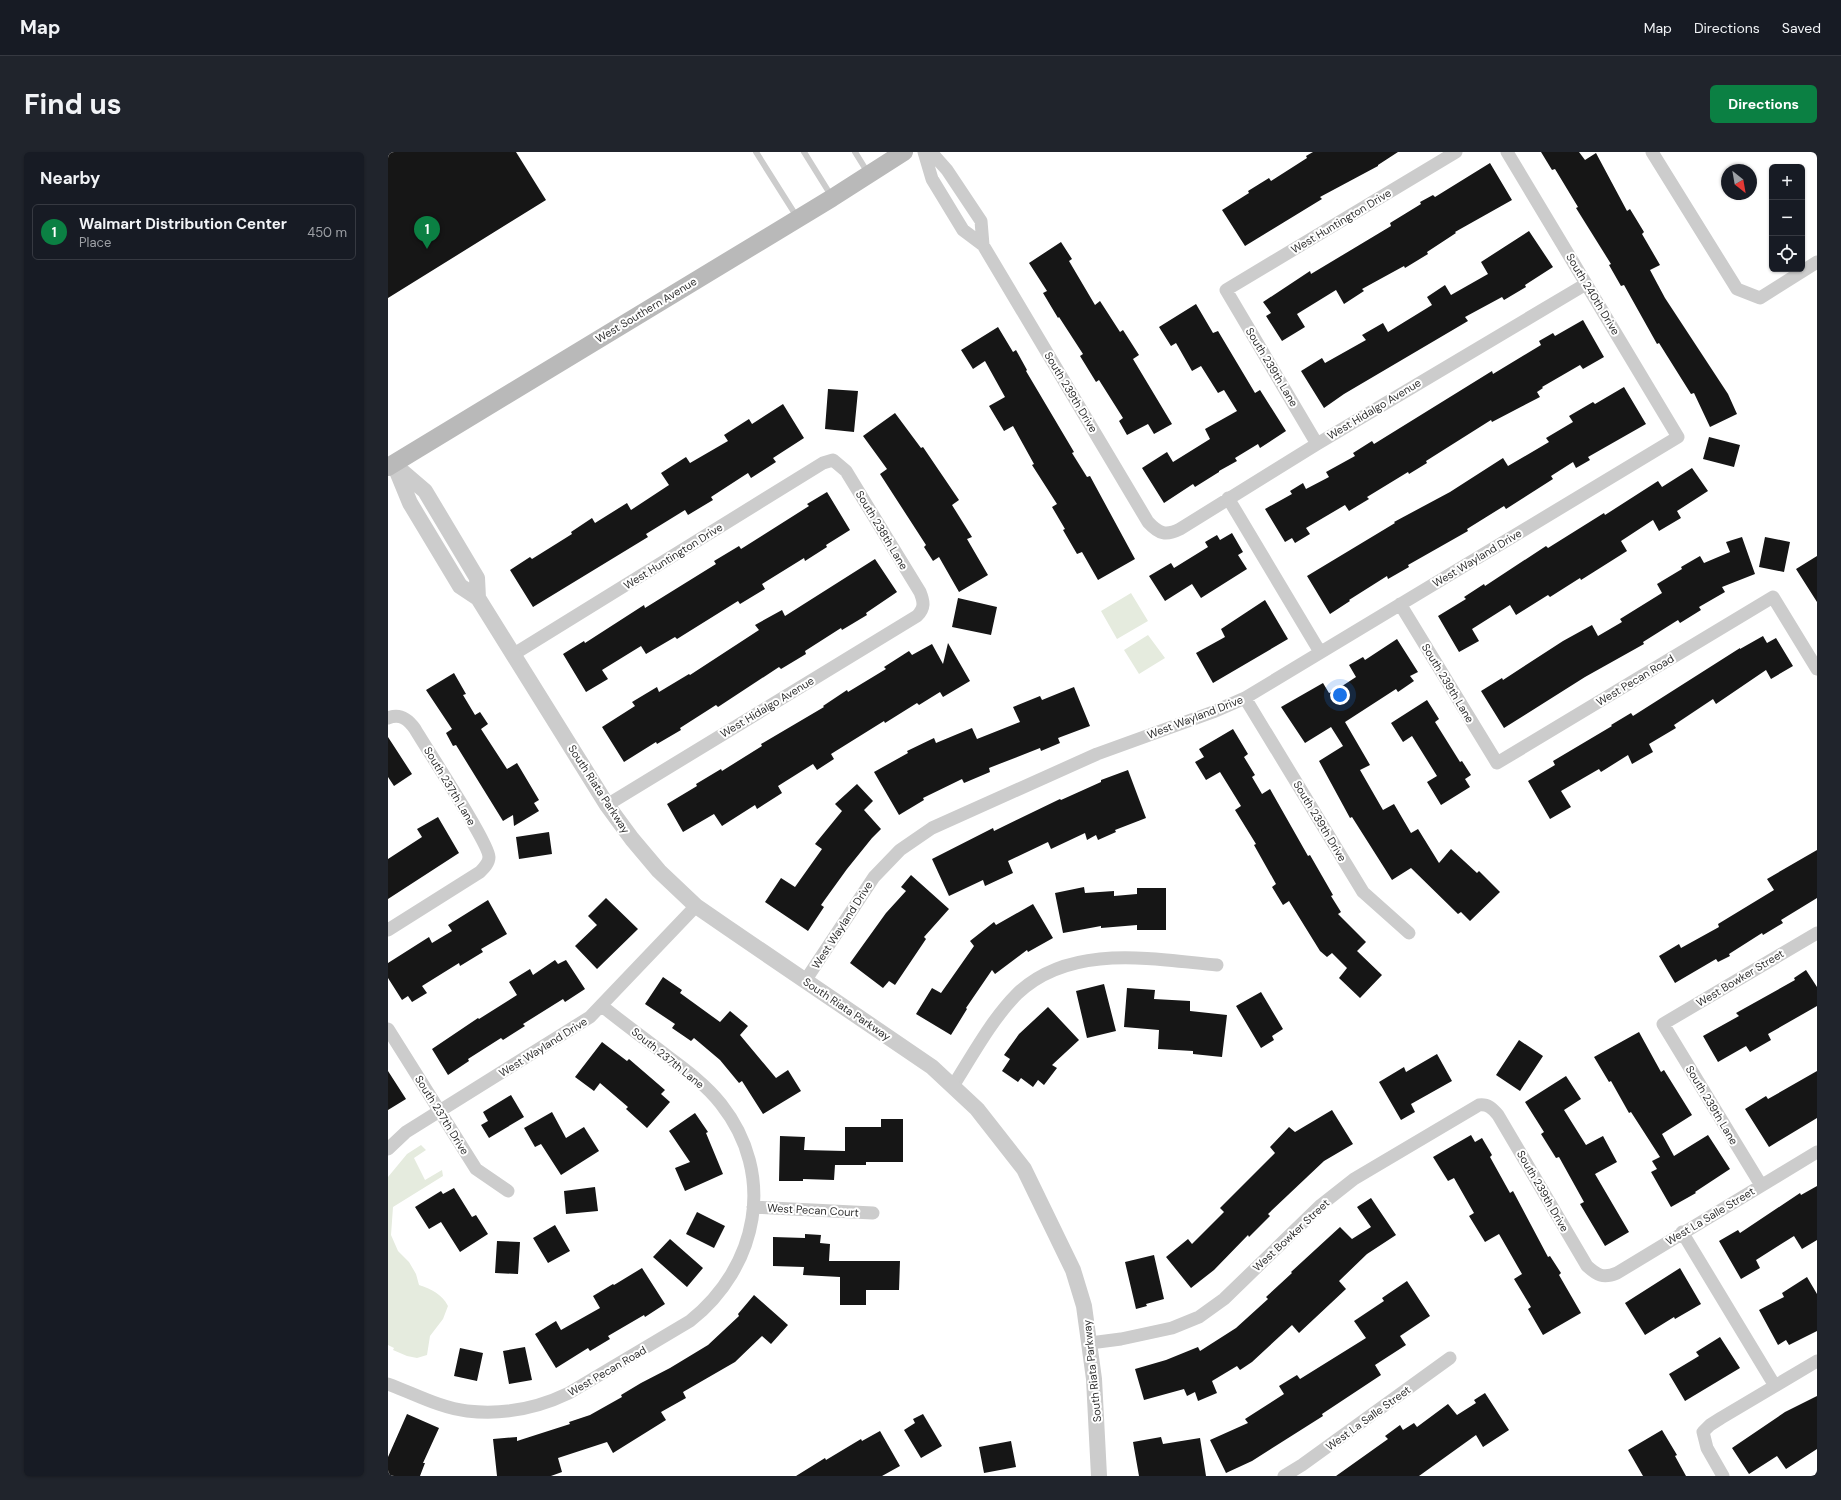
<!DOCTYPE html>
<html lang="en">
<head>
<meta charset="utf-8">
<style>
  :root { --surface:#171b24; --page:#20242c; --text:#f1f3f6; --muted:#9ea1a6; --line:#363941; --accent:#0b8043 }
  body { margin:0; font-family:"DM Sans",sans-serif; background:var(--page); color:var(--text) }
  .controls { position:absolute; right:12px; top:12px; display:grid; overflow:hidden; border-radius:6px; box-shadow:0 1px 3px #0004 }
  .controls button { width:36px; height:36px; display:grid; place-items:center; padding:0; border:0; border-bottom:1px solid var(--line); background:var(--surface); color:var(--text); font:20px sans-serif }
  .compass { position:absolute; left:1333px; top:12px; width:36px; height:36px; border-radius:50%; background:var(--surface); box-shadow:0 1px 3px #0004; rotate:149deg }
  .you { position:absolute; left:952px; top:543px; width:14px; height:14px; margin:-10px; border:3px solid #fff; border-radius:50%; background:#1a73e8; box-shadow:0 0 0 6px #1a73e833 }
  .badge { display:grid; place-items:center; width:26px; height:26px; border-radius:50%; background:var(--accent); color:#fff; font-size:13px; font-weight:700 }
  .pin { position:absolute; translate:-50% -33px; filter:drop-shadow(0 1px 2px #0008) }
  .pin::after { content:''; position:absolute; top:21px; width:14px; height:12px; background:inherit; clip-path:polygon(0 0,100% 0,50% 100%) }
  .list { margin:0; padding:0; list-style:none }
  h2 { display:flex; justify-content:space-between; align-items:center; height:52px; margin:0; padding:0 16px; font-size:17px }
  h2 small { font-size:13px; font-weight:400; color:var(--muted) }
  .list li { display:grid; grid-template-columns:26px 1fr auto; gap:12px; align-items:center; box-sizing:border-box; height:56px; margin:0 8px 8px; padding:0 8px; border:1px solid var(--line); border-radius:6px }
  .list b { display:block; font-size:15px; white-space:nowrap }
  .list p { margin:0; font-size:13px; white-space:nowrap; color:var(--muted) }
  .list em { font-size:13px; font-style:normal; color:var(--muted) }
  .icon { flex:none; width:22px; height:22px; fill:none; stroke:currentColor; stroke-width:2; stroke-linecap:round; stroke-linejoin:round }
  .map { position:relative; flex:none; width:1429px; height:1324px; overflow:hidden; border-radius:6px }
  header { display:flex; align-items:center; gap:24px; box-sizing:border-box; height:56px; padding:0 20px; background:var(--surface); border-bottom:1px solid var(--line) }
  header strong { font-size:19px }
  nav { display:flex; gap:22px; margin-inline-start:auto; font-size:14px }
  .intro { display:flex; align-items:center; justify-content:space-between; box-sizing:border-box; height:96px; padding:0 24px }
  h1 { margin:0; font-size:28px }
  .button { padding:10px 18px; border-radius:6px; background:var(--accent); color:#fff; font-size:14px; font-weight:700 }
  main { display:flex; gap:24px; padding:0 24px }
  aside { flex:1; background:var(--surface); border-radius:6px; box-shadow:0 1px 3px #0004 }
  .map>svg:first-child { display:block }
  .green { fill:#e5ebde }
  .building { fill:#161616 }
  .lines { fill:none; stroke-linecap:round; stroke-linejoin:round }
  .service { stroke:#ccc; stroke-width:6 }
  .minor { stroke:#ccc; stroke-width:13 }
  .tertiary { stroke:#ccc; stroke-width:16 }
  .secondary { stroke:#b9b9b9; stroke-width:18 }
  .labels { text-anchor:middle; stroke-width:4; stroke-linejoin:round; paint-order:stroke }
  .street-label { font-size:11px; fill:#2f2f2f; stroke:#fff }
</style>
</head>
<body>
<header>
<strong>Map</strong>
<nav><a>Map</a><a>Directions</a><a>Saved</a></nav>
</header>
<div class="intro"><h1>Find us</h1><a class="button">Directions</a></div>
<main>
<aside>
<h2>Nearby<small></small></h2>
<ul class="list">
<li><span class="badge">1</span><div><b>Walmart Distribution Center</b><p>Place</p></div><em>450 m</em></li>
</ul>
</aside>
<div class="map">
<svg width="1429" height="1324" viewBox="0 0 1429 1324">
  <rect width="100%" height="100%" fill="#fff"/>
  <!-- green -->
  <path class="green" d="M743 441 760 469 729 487 713 459Z
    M760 483 777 506 751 522 736 498Z
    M33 993 38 998 26 1006 37 1028 54 1018 55 1024 5 1055 3 1083 10 1099 21 1110 28 1122 31 1133C43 1137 54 1142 60 1154L55 1167 42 1184 39 1203 29 1206 19 1204 5 1198 6 1196 0 1193V1025L19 1002Z"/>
  <!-- building -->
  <path class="building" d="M0 0H128L158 48 0 146Z
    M925 0H1010L990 13V14L932 45 934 47 857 94 834 58 861 41 860 39 881 26 883 29 919 6 918 4Z
    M1153 0H1191L1197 8 1208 1 1239 59 1242 57 1256 80 1254 82 1272 113 1262 118 1277 146 1340 242 1349 262 1322 275 1306 241 1303 242 1271 191 1269 192 1236 133 1233 134 1221 113 1223 112 1188 56 1190 55 1167 17 1164 18Z
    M1102 11 1124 48 1067 80 1068 81 1039 100 1040 102 1017 116 1016 114 974 137 976 139 956 152 948 138 909 162 917 175 894 189 878 164 883 161 875 150 922 119 923 122 1003 74 1002 71 1033 52 1032 50 1045 43 1047 45Z
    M1141 79 1165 115 1137 133 1138 135 1116 148 1114 145 1077 165 1080 169 956 242 936 256 913 219 934 206 937 211 978 188 974 183 995 171 1000 180 1044 153 1039 145 1057 133 1063 143 1100 122 1093 110Z
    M673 90 684 107 681 109 707 153 712 149 732 180 735 178 751 203 745 207 784 272 766 282 760 272 739 283 731 269 735 266 711 228 708 230 692 204 695 202 671 165 670 166 655 141 659 139 641 111Z
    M808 152 825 181 830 179 867 241 872 238 898 279 872 296 870 292 847 306 849 309 831 319V320L807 335 805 332 776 351 754 316 779 300 785 310 822 287 817 277 849 259 836 238 830 241 813 214 804 219 788 191 783 194 771 175Z
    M1195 168 1216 205 1195 217 1192 213 1154 235 1155 236 1149 240 1152 245 1104 270 1103 268 1038 309 1039 311 1021 322 1020 320 979 345 981 347 961 359 957 353 918 376 922 382 907 391 904 386 897 390 877 357 904 342 902 339 915 331 918 337 941 325 938 320 967 304 965 301 984 289 986 292 1104 219 1105 222 1153 193 1151 189 1165 181 1167 184Z
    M610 175 625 200 628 198 639 218 638 219 686 300 684 301 699 325 702 324 747 407 710 428 694 400 689 402 675 378 677 377 664 355 669 352 644 313 646 312 625 274 616 279 601 254 617 245 597 209 585 217 573 198Z
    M1236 235 1258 272 1200 305 1202 308 1188 316 1185 310 1163 324 1165 327 1118 357 1116 354 1079 377 1080 379 1020 413 1021 415 1000 427 999 424 961 448 962 449 942 462 919 424 1007 371 1006 370 1062 340 1115 306 1120 314 1161 290 1158 286 1185 270 1181 264 1205 250 1207 252Z
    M440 237 470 239 466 280 437 277Z
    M395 252 416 286 385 306 388 310 363 326 360 321 323 345 325 348 300 363 297 358 258 382 260 385 145 455 122 418 142 405 144 407 184 382 183 380 204 366 207 371 239 351 243 358 281 333 273 321 298 305 302 311 340 289 336 283 361 267 364 272Z
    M507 261 533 296 535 295 571 348 564 353 584 385 579 387 600 423 571 440 551 405 545 409 536 395 538 393 492 322 499 317 475 284Z
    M1321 285 1352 293 1346 315 1315 307Z
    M1304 316 1320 339 1289 359 1293 366 1271 379 1265 368 1233 389 1239 399 1193 428 1192 426 1162 445 1160 443 1128 463 1122 453 1084 477 1091 489 1071 500 1050 464 1078 447 1076 445 1096 432 1097 434 1158 394 1160 396 1216 361 1217 363 1270 329 1274 335Z
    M439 340 462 378 438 393 439 395 417 409 416 406 374 432 377 437 352 452 350 449 289 487 287 485 258 502 253 494 214 518 220 527 198 540 175 502 196 489 197 491 256 453 257 456 328 412 326 409 351 394 353 397 421 354 419 352Z
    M844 381 855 400 850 403 859 417 813 446 804 432 777 449 761 424 783 411 786 416 820 395 817 390 829 383 832 388Z
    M1354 385 1367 422 1334 435 1337 440 1311 455 1313 458 1292 471 1290 468 1255 490 1256 492 1197 525 1116 576 1093 539 1114 526 1115 528 1175 489 1204 473 1210 484 1234 470 1232 467 1274 441 1269 432 1294 417 1293 415 1312 404 1316 411 1342 400 1338 390Z
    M1377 385 1402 390 1396 420 1371 415Z
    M1429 404V450L1408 417Z
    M487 407 509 440 478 461 479 463 454 478 453 476 417 499 418 502 393 517 391 515 330 555 328 553 292 576 293 578 269 592 268 590 236 610 214 575 247 554 244 550 269 535 271 540 301 522 302 523 371 478 367 473 394 458 397 464Z
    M570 446 609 455 603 483 564 475Z
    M877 448 900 487 825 531 808 501 837 485 833 477Z
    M1375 484 1379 491 1388 486 1405 514 1383 527 1378 518 1328 552 1325 547 1286 573 1288 576 1261 592 1265 600 1244 612 1240 603 1213 620 1211 617 1173 639 1183 655 1162 667 1140 629 1167 613 1165 609 1224 574 1223 573 1243 561 1245 564 1352 496V497Z
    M1009 487 1030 520 1022 524 1026 529 1010 540 1008 537 957 570 982 613 972 618 995 658 1006 652 1023 681 1030 677 1051 711 1063 697 1089 721 1091 719 1112 740 1082 769 1073 760 1070 762 1023 716 1004 728 964 665 962 666 931 609 955 594 943 575 917 591 893 555 935 531 941 541 948 538 968 525 961 513 975 505 977 508Z
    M560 491 582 529 555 545 552 540 531 553 529 551 497 571 496 569 443 602 446 607 429 618 425 612 390 634 394 641 369 657 367 653 334 674 326 662 295 680 279 652 309 634 308 632 333 617 334 619 374 594 373 592 436 555 435 554 459 538 460 540 498 517 496 515 521 499 524 503 544 492 555 512Z
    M66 521 78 542 75 543 87 563 92 560 100 572 93 577 119 617 129 611 151 648 146 651 151 659 126 674 125 663 115 669 68 593 65 594 58 581 64 577 38 538Z
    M686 535 702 574 670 586 672 591 653 599 652 596 601 616 602 620 576 631 574 627 535 646 536 648 511 663 486 620 520 601 519 599 546 586 548 591 584 576 589 587 632 570 625 555 652 544 654 548Z
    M1039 548 1051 567 1047 570 1072 610 1074 609 1083 623 1077 627 1082 635 1053 653 1039 630 1049 624 1024 584 1015 590 1003 571Z
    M845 577 860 602 856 605 867 623 864 625 874 642 882 637 920 704 922 703 945 743 943 744 953 760 950 762 978 790 969 799 994 823 972 846 951 826 959 816 944 801 939 805 932 799 901 749 895 753 884 735 888 732 866 693 868 692 847 658 853 654 832 620 818 628 807 610 816 605 811 597Z
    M0 585 24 622 6 634 0 625Z
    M740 618 758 666 727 678 728 680 710 688 708 683 699 688 697 681 663 697 660 690 620 709 625 721 597 734 595 728 561 744 544 707 605 676 606 679 672 647 673 648 713 630V628Z
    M469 632 485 649 476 658 493 677 484 686 459 717 433 753 436 755 420 779 377 750 393 726 407 735 434 697 427 692 454 659 447 652Z
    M50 665 71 701 0 747V707L34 685 29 677Z
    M161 680 164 702 131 707 128 685Z
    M1429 698V746L1393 768 1395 771 1375 783 1374 781 1341 802 1342 804 1330 810 1328 807 1287 831 1271 804 1291 792 1293 796 1331 775 1330 772 1386 738 1379 727Z
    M523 723 561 757 536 785 538 787 507 833 501 829 495 836 462 811 498 761 518 739 513 735Z
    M696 735 697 741 726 739V744L749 742V736H778V778H749V773L713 776V774L675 781 667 741Z
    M218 746 250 777 209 817 187 794 209 773 200 764Z
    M100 748 119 782 93 797 95 800 72 814 71 811 34 834 39 841 24 850 20 844 14 848 0 826V811L41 785 44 791 64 779 60 773Z
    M645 752 665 786 640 800 639 798 607 822 604 818 578 856 579 857 563 883 528 862 544 836 553 841 586 794 582 789 606 770 608 773Z
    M167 808 170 812 178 808 197 837 177 850 175 847 135 872 137 874 115 888 113 886 80 907 81 909 60 923 44 897 90 866 91 867 129 843 121 830 142 817 145 823Z
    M1418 818 1429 835V854L1380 882 1383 888 1362 900 1358 894 1330 910 1315 884 1351 864 1348 861 1407 828 1406 826Z
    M275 825 294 838 292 841 332 870 342 859 360 874 352 883 388 926 400 918 413 939 375 962 354 929 351 931 332 908 306 886 303 889 284 876 287 872 257 852Z
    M716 832 728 879 699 886 688 839Z
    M739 836 767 838 766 847 802 849V859L839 863 834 905 805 902V899L770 897 771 878 736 875Z
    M873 840 895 877 884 884 886 888 873 896 848 854Z
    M660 855 691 888 664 913 669 916 656 933 650 928 645 935 633 926 630 930 614 919 622 907 616 903 631 882Z
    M1251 880 1273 920 1276 918 1304 963 1274 982 1286 1004 1320 983 1342 1017 1307 1040 1308 1041 1283 1055 1263 1020 1269 1017 1264 1009 1272 1005 1243 960 1241 961 1223 929 1221 930 1206 905Z
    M1131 888 1155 904 1132 939 1108 923Z
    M214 890 239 909 241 907 277 938 273 942 282 950 259 976 238 957 240 955 212 931 206 939 187 925Z
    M1049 902 1064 929 1023 952 1027 960 1013 968 991 930 1016 915 1018 920Z
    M0 919 18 947 0 958Z
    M1429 919V966L1381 995 1357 957 1378 944 1380 947Z
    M1178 924 1193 947 1176 958 1198 993 1215 984 1229 1010 1207 1022 1241 1080 1217 1094 1192 1052 1196 1050 1171 1005 1168 1006 1153 982 1156 980 1137 950Z
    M123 943 136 965 101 986 93 973 100 969 95 960Z
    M944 958 965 992 936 1009 880 1062 882 1064 861 1085 860 1083 826 1118 803 1136 778 1105 800 1087 804 1092 836 1060 832 1056 887 1001 882 995 901 975 907 980Z
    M164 960 178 986 196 975 211 999 173 1023 153 992 147 995 136 976Z
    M307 961 320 980 318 981 335 1022 297 1039 287 1016 302 1010 281 979Z
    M493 967H515V1010H478V1013H447L446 1028 415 1027V1029H391L392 984 417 985 416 998 457 999V975H493Z
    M1083 983 1087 990 1094 986 1104 1003 1102 1005 1122 1041 1125 1039 1160 1105 1162 1104 1173 1121 1171 1123 1193 1161 1155 1183 1140 1157 1143 1155 1126 1127 1134 1122 1111 1082 1097 1090 1081 1064 1086 1061 1066 1026 1060 1029 1045 1005Z
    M1429 1034V1088L1414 1097 1406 1084 1368 1108 1372 1116 1353 1127 1331 1089 1350 1078 1352 1081 1412 1041 1413 1043Z
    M207 1035 210 1059 178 1062 176 1039Z
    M66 1036 84 1065 88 1063 100 1082 72 1100 53 1070 41 1077 27 1055 53 1039 55 1042Z
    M983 1046 1008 1083 979 1102 951 1129 958 1137 911 1181 904 1173 864 1210 852 1218 849 1214 824 1229 829 1241 810 1249 807 1240 799 1244 796 1237 756 1248 747 1217 778 1208 810 1195 812 1199 848 1176 880 1147 878 1145 904 1121 903 1120 952 1075 964 1087 983 1075 969 1055Z
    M309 1060 337 1074 326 1096 298 1082Z
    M167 1073 182 1099 160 1111 145 1086Z
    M417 1082 433 1083 432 1091 442 1092 441 1109H512L511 1138H478V1153H452V1125L415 1123 416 1115 385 1114V1085L417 1086Z
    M282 1087 315 1116 299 1135 265 1105Z
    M109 1089 132 1090 130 1122 107 1121Z
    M766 1103 776 1147 758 1152 759 1154 748 1157 737 1110Z
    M254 1116 277 1152 257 1165 256 1163 220 1184 222 1187 202 1199 200 1196 168 1216 147 1182 168 1169 173 1178 212 1156 205 1144 225 1132 226 1133Z
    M1292 1116 1313 1152 1287 1167 1286 1165 1257 1183 1237 1151Z
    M1419 1125 1429 1142V1179L1401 1193 1398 1188 1390 1193 1371 1158 1396 1145 1394 1141Z
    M1019 1129 1042 1164 1012 1184 1018 1193 987 1213 993 1223 934 1262 935 1264 864 1309 838 1321 822 1288 860 1271 857 1267 896 1242 891 1234 909 1223 912 1227 978 1186 966 1169 996 1149 994 1146Z
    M366 1143 400 1173 383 1192 374 1184 347 1210 295 1240 298 1246 273 1260 278 1268 225 1301 219 1290 170 1306 174 1320 163 1324H109L105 1287 129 1285V1289L182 1272 181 1270 202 1263 234 1245 233 1243 253 1231 282 1216 320 1193 351 1164 350 1162Z
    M1332 1185 1352 1216 1297 1249 1281 1222 1311 1204 1308 1200Z
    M137 1195 144 1228 121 1232 115 1199Z
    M72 1196 95 1201 89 1229 66 1224Z
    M1097 1241 1121 1278 1095 1295 1088 1283 1031 1324H948L1000 1287 997 1284 1012 1273 1015 1278 1026 1271 1029 1275 1060 1252 1069 1263 1088 1251 1086 1248Z
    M1429 1244V1297L1398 1317 1389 1304 1361 1322 1344 1296 1397 1260Z
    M19 1262 51 1276 35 1311H37L32 1324H0V1305Z
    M535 1262 554 1294 533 1306 516 1278 527 1271 525 1267Z
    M1274 1278 1289 1303 1287 1304 1298 1324H1255L1240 1298Z
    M492 1279 512 1314 494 1324H408L437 1306 438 1308 473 1287 474 1289Z
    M773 1285 775 1292 812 1286 818 1324H751L745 1290Z
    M623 1289 628 1315 596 1321 591 1295Z"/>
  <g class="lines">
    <!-- service -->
    <path class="service" d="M368 0 409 65
      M416 0 444 45
      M467 0 480 21"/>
    <!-- minor -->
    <path class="minor" d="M536 0 544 27 575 78 595 93 760 370C771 382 778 384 792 377L929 292 1198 132
      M543 0 559 18 593 69 595 93
      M1264 0 1349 137 1372 146 1429 110
      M929 292 838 138 1068 0
      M840 346 932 500
      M1012 452 1109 611 1385 445 1429 517
      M126 502 435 311 445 308 458 319 532 440C536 450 537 456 529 464L219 653
      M857 546 975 740 1021 781
      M0 566C12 561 20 567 27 577 38 596 101 691 101 705 101 711 96 716 92 720L0 778
      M417 829 486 725 512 698 544 676 709 602 825 560 857 546 1290 285 1119 0
      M0 877 88 1017 120 1039
      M565 934C584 904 604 867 629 842 682 791 763 807 829 813
      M0 997 18 980 202 865 308 754
      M1373 1033 1275 872 1429 781
      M365 1055 485 1061
      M1294 1080 1387 1234
      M702 1191 733 1187 784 1176 811 1165 836 1147 933 1053 966 1027 1091 953C1100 952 1104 956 1110 963L1199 1114C1209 1123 1215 1127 1229 1121L1429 1000
      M0 1232C25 1241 52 1256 79 1259 114 1263 150 1256 181 1241L302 1169C370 1115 389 1023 333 952 318 933 298 918 279 904 257 887 235 871 214 854
      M896 1324 914 1313 1062 1206
      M1335 1324 1319 1296 1315 1280 1322 1273 1333 1266 1429 1209"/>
    <!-- tertiary -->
    <path class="tertiary" d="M6 312 22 351 72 434 90 446 219 653 244 687 271 719 308 754 337 774 544 915 589 957 636 1017 685 1118 696 1154 706 1227 711 1324
      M9 315 37 339 89 426 90 446"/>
    <!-- secondary -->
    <path class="secondary" d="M0 315 444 46 516 0"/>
  </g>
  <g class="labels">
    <!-- street labels -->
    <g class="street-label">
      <text transform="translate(953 69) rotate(-31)" y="4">West Huntington Drive</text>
      <text transform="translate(1205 142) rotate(59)" y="4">South 240th Drive</text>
      <text transform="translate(258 158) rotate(-31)" y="4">West Southern Avenue</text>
      <text transform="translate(884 215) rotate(59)" y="4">South 239th Lane</text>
      <text transform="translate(683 240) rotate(59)" y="4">South 239th Drive</text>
      <text transform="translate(986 257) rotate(-31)" y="4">West Hidalgo Avenue</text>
      <text transform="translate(494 378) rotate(59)" y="4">South 238th Lane</text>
      <text transform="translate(285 404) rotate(-32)" y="4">West Huntington Drive</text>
      <text transform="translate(1089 406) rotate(-31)" y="4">West Wayland Drive</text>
      <text transform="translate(1247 528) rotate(-31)" y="4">West Pecan Road</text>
      <text transform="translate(1060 531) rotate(59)" y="4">South 239th Lane</text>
      <text transform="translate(379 555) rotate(-31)" y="4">West Hidalgo Avenue</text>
      <text transform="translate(807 565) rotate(-21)" y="4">West Wayland Drive</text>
      <text transform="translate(62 634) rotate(59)" y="4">South 237th Lane</text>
      <text transform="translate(211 637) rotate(57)" y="4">South Riata Parkway</text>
      <text transform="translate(932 669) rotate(59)" y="4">South 239th Drive</text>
      <text transform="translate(454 773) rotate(-57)" y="4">West Wayland Drive</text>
      <text transform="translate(1352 826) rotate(-31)" y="4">West Bowker Street</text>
      <text transform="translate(459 857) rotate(34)" y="4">South Riata Parkway</text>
      <text transform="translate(155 895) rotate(-32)" y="4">West Wayland Drive</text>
      <text transform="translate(280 906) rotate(39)" y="4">South 237th Lane</text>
      <text transform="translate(1324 953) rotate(59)" y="4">South 239th Lane</text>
      <text transform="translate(54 963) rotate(58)" y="4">South 237th Drive</text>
      <text transform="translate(1155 1039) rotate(60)" y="4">South 239th Drive</text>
      <text transform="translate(425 1058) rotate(3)" y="4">West Pecan Court</text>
      <text transform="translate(1322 1064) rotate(-31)" y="4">West La Salle Street</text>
      <text transform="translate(903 1083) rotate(-43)" y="4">West Bowker Street</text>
      <text transform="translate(219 1219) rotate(-30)" y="4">West Pecan Road</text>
      <text transform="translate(704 1219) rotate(-96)" y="4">South Riata Parkway</text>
      <text transform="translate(980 1266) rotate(-36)" y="4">West La Salle Street</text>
    </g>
  </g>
</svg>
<div class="controls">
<button>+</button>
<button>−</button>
<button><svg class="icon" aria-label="locate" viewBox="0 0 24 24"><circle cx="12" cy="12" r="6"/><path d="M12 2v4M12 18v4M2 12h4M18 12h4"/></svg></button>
</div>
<svg class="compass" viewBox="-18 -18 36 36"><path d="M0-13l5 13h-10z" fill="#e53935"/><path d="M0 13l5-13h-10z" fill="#9ea1a6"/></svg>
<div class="you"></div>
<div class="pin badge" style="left:39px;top:97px">1</div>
</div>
</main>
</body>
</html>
